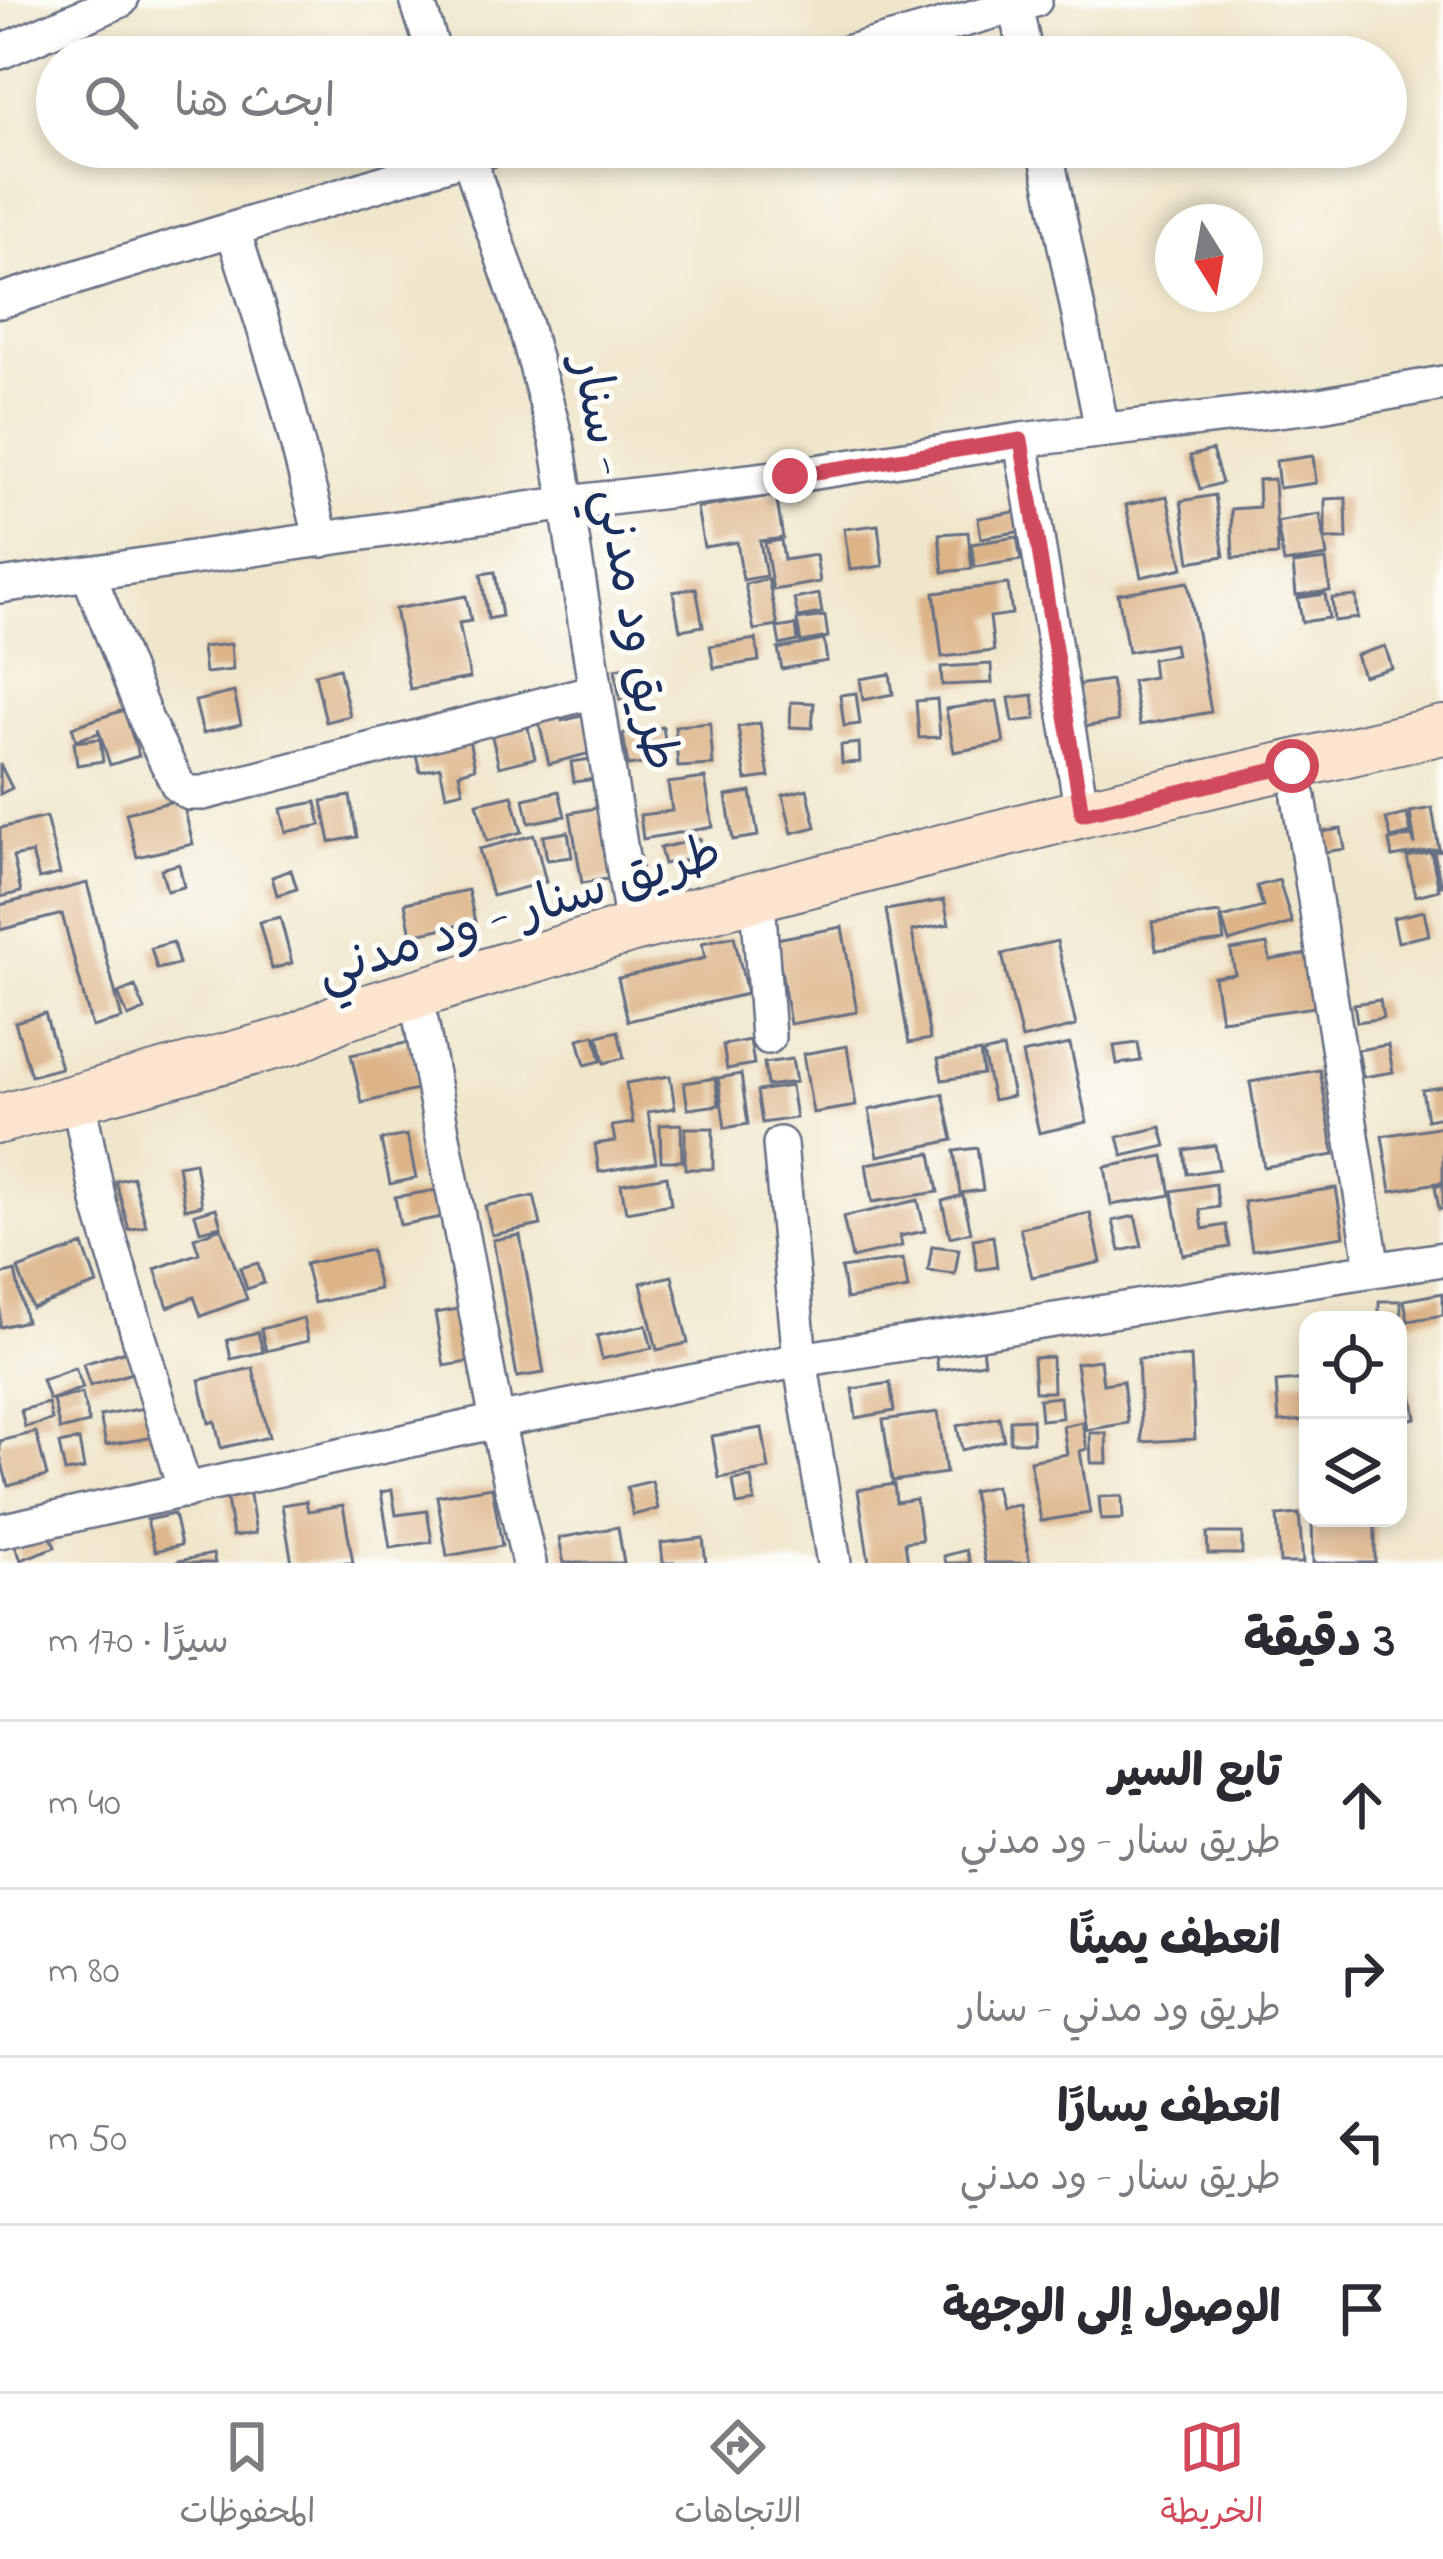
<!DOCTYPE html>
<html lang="ar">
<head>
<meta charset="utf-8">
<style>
  :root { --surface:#fff; --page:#f7f7f7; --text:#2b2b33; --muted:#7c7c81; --line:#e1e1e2; --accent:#d1495b }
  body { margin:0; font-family:"Indie Flower","Playpen Sans Arabic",sans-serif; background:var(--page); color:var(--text); direction:rtl }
  .controls { position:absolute; right:36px; bottom:36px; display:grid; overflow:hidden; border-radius:24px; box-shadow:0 6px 18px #0003 }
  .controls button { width:108px; height:108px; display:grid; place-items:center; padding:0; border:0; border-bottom:3px solid var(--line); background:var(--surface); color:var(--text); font:60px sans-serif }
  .compass { position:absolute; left:1155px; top:204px; width:108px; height:108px; border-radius:50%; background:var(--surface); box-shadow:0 6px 18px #0003; rotate:169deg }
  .stop { position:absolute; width:36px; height:36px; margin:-27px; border:9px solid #d1495b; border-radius:50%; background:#fff }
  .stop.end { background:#d1495b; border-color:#fff; box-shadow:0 3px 12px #0008 }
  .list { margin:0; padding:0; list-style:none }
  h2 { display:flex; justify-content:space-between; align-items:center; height:156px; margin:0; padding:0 48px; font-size:51px }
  h2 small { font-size:39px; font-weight:400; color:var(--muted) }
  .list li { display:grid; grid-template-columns:78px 1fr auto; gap:36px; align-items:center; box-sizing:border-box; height:168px; padding:0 48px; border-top:3px solid var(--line) }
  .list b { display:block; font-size:45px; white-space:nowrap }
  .list p { margin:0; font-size:39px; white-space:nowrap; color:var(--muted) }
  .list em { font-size:39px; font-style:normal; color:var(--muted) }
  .icon { flex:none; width:66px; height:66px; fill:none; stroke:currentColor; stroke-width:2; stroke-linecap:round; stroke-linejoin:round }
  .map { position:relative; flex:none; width:1443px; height:1563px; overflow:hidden; direction:ltr }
  .search { position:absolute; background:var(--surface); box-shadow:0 6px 18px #0003; left:36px; right:36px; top:36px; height:132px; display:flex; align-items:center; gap:30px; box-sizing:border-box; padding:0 42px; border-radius:66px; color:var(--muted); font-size:45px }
  .sheet { height:828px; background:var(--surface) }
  nav { display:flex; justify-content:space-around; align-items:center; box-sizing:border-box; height:168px; border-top:3px solid var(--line); background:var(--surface); font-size:33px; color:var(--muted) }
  nav a { display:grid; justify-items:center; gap:6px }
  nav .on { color:var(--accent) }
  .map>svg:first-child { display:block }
  .building { fill:#ddb488 }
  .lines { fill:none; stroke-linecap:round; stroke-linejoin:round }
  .street-casing { stroke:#666f84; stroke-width:38 }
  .secondary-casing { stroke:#666f84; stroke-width:52 }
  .street { stroke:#fff; stroke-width:33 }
  .secondary { stroke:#fce5cf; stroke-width:48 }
  .route { stroke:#d1495b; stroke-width:15 }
  .labels { text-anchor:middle; stroke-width:10; stroke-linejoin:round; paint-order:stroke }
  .street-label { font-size:51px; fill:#1b2f5e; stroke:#fdfcf7 }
</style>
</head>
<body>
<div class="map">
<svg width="1443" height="1563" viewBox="0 0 1443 1563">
  <rect width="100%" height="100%" fill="#fdfcf7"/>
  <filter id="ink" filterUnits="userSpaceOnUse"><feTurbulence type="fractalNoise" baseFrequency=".00833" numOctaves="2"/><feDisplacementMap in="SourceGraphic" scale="24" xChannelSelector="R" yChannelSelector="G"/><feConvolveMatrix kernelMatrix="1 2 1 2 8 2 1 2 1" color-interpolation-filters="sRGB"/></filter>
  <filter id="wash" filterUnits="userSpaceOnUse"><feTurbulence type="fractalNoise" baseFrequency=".004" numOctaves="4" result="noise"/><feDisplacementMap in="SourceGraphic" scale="48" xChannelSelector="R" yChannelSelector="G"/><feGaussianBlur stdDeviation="2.7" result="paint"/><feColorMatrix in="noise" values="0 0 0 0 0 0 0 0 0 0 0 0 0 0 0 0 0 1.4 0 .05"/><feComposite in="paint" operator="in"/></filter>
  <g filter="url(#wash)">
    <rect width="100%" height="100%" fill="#f0e6cb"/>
    <g id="blocks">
      <!-- building -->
      <path class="building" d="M1212 450 1222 483 1200 489 1190 456Z
        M1313 456 1316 483 1279 488 1276 461Z
        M1274 479 1278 555 1233 558 1231 509 1259 507 1258 480Z
        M776 495 783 538 760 541 766 576 743 580 737 542 704 547 697 508Z
        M1215 495 1224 556 1190 562 1181 501Z
        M1167 496 1183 568 1141 577 1126 505Z
        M1346 498 1347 539H1325V499Z
        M1020 511 1023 531 981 538 978 518Z
        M1320 514 1327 556 1284 563 1277 522Z
        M878 525 883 566 850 570 844 529Z
        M968 532 972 569 943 572 939 534Z
        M1017 537 1021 560 975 567 971 544Z
        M781 540 784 560 816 555 820 582 773 590 765 543Z
        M1326 560 1330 591 1296 595 1293 564Z
        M495 572 502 616 488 619 481 574Z
        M768 579 778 626 754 630 745 584Z
        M1188 582 1211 712 1140 725 1132 681 1154 677 1152 659 1176 655 1174 644 1128 652 1118 594Z
        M1008 584 1012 614 990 617 994 651 942 657 934 593Z
        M696 588 703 626 680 630 673 592Z
        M819 594 822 613 798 617 794 599Z
        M1325 594 1329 618 1302 622 1298 598Z
        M466 596 471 621 459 623 470 678 410 689 395 609Z
        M1356 596 1358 618 1334 621 1332 598Z
        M825 616 828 637 801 642 797 620Z
        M796 625 798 641 780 645 777 628Z
        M756 639 759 661 714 668 710 646Z
        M824 640 827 661 782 669 778 649Z
        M231 644 233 670 205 673 202 647Z
        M1385 646 1392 668 1363 676 1356 655Z
        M991 664 992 683 942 685 941 667Z
        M635 666 639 698 620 700 615 669Z
        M339 668 350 716 326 722 315 674Z
        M890 674 893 694 863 700 860 679Z
        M1111 680 1118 721 1083 727 1076 685Z
        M234 692 241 724 203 733 195 701Z
        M856 693 860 724 844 726 840 695Z
        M1033 695 1036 719 1013 722 1009 698Z
        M937 699 940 737 919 738 916 701Z
        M997 701 1004 743 954 752 946 709Z
        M791 702 814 703 812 728 790 727Z
        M558 704 562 721 585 715 594 752 549 764 536 710Z
        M124 710 139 756 110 765 98 728 99 733 76 740 72 727Z
        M465 721 475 768 459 773 463 791 446 795 440 767 420 772 411 734Z
        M527 723 535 758 499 767 491 732Z
        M710 723 713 765 678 767 675 726Z
        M760 723 769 777 746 780 738 727Z
        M663 727 668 760 628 766 623 734Z
        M100 739 103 761 77 765 74 742Z
        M859 743 860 762 842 763 841 745Z
        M591 759 595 779 574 782 571 762Z
        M0 764 12 788 0 794Z
        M705 778 713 827 643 839 640 815 672 811 668 783Z
        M807 789 816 827 792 833 783 795Z
        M559 791 565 816 529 823 524 799Z
        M751 792 758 836 733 840 726 796Z
        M512 795 522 832 487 841 477 803Z
        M350 796 357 837 330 842 322 801Z
        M182 799 193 844 137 857 126 813Z
        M316 802 321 825 286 832 281 809Z
        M601 807 613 878 582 883 570 813Z
        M1432 808 1439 849 1392 857 1389 840 1412 836 1415 845 1410 812Z
        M1407 814 1411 833 1391 838 1386 819Z
        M46 817 60 874 39 879 32 853 13 857 21 892 0 897V828Z
        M1341 829 1345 849 1324 852 1321 832Z
        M568 832 572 857 547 860 543 836Z
        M534 835 546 882 492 896 479 849Z
        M700 839 704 856 664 864 660 848Z
        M1443 850V886H1441L1434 852Z
        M1431 852 1439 890 1416 896 1407 857Z
        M179 864 184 887 167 891 161 869Z
        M291 870 297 889 277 895 272 877Z
        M1279 880 1292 923 1229 942 1222 918 1263 907 1257 886Z
        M87 883 122 1019 92 1027 62 914 0 930V905Z
        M468 890 475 922 411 935 405 903Z
        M944 900 949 924 912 931 930 1039 909 1043 886 910Z
        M1424 911 1429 935 1398 942 1393 918Z
        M1220 913 1224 941 1156 950 1152 922Z
        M280 917 292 963 272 969 259 922Z
        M842 927 857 1012 790 1024 776 939Z
        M734 936 747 994 628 1021 618 978 705 958 702 943Z
        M1057 941 1076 1026 1022 1039 1002 954Z
        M173 942 179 964 157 969 151 948Z
        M1267 944 1270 960 1307 954 1315 1007 1221 1020 1214 977 1235 974 1231 950Z
        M135 986 145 1010 128 1017 118 993Z
        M1380 1000 1383 1018 1357 1022 1354 1004Z
        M45 1013 61 1068 31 1076 15 1022Z
        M618 1031 624 1058 604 1063 598 1036Z
        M595 1035 601 1061 585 1065 578 1039Z
        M750 1040 754 1064 727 1069 723 1045Z
        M410 1042 421 1089 362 1103 351 1055Z
        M1138 1043 1141 1061 1117 1064 1114 1046Z
        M1070 1044 1087 1122 1039 1133 1022 1054Z
        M1388 1045 1393 1072 1363 1077 1358 1050Z
        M847 1046 856 1106 813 1113 803 1054Z
        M1003 1048 1013 1096 993 1100 983 1053Z
        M980 1052 983 1074 942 1080 938 1059Z
        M792 1059 796 1082 767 1086 764 1063Z
        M1320 1070 1334 1155 1264 1167 1250 1082Z
        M741 1074 748 1124 725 1128 718 1078Z
        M670 1076 675 1108 648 1112 656 1162 599 1172 595 1144 615 1141 612 1126 633 1123 626 1083Z
        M715 1078 719 1105 688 1109 684 1083Z
        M791 1086 796 1118 762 1123 757 1091Z
        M1443 1087V1117L1427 1120 1422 1090Z
        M943 1094 953 1140 878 1156 869 1110Z
        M681 1124 682 1161H661L660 1125Z
        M1443 1126V1182L1391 1191 1382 1136Z
        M1161 1127 1166 1146 1123 1156 1118 1137Z
        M685 1128H713V1169H685Z
        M407 1135 416 1178 390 1184 381 1140Z
        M1215 1145 1219 1169 1187 1174 1184 1150Z
        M977 1148 983 1190 960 1193 954 1151Z
        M931 1153 938 1192 872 1202 866 1164Z
        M1164 1156 1171 1195 1111 1205 1105 1167Z
        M195 1162 202 1205 185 1209 178 1165Z
        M667 1176 671 1204 626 1212 621 1184Z
        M133 1177 146 1226 129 1230 116 1181Z
        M1215 1184 1219 1207 1200 1210 1203 1229 1226 1225 1230 1247 1183 1255 1172 1191Z
        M1443 1185V1209H1439L1435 1186Z
        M1336 1188 1344 1236 1252 1250 1244 1202Z
        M437 1190 442 1217 400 1225 395 1197Z
        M963 1195 971 1232 950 1237 942 1201Z
        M534 1196 541 1225 492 1235 485 1206Z
        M918 1200 925 1231 900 1236 902 1246 852 1258 843 1217Z
        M216 1208 221 1226 200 1231 195 1214Z
        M1090 1213 1101 1262 1032 1277 1020 1228Z
        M1135 1216 1142 1246 1120 1251 1113 1221Z
        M221 1228 247 1299 201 1316 194 1297 168 1307 155 1269 199 1253 194 1238Z
        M520 1235 544 1373 517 1377 493 1240Z
        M993 1236 997 1267 977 1270 973 1239Z
        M83 1245 97 1284 32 1308 18 1269Z
        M932 1246 959 1249 955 1274 928 1271Z
        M371 1250 379 1289 314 1303 305 1264Z
        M903 1259 908 1289 846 1299 841 1268Z
        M258 1263 264 1283 247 1289 240 1268Z
        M15 1271 26 1321 0 1327V1275Z
        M672 1276 688 1343 657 1350 641 1283Z
        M1443 1293V1315L1408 1321 1404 1300Z
        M1379 1301H1401V1320H1379Z
        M464 1308 473 1361 444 1366 435 1313Z
        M303 1318 308 1341 266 1351 261 1329Z
        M646 1325 652 1348 602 1359 597 1336Z
        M258 1332 263 1352 231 1359 227 1340Z
        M981 1340 984 1363 938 1370 935 1347Z
        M126 1351 132 1373 90 1386 83 1364Z
        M1405 1354 1416 1418 1398 1421V1355Z
        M1052 1357 1053 1392H1035L1033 1358Z
        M1191 1357 1195 1439 1142 1442 1138 1359Z
        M1100 1360 1103 1384 1123 1381 1128 1423 1086 1430 1076 1363Z
        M75 1368 83 1388 49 1400 42 1380Z
        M253 1368 269 1437 221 1448 215 1421 209 1423 199 1380Z
        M1308 1379V1420L1279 1422 1276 1382Z
        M890 1383 894 1411 856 1418 852 1389Z
        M82 1393 89 1423 60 1430 53 1400Z
        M1060 1397 1062 1418 1041 1420 1039 1399Z
        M48 1403 52 1420 25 1427 21 1410Z
        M150 1407 155 1437 106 1445 100 1416Z
        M938 1412 946 1473 892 1481 883 1420Z
        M999 1417 1004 1440 962 1450 957 1426Z
        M1032 1419 1033 1442H1010V1420Z
        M1082 1422 1087 1449 1080 1451 1090 1513 1041 1521 1030 1461 1067 1454 1063 1426Z
        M762 1428 769 1469 719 1478 712 1436Z
        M36 1432 47 1476 8 1486 0 1455V1441Z
        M1090 1433H1106L1107 1463H1091Z
        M79 1440 84 1469 65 1472 59 1444Z
        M751 1477 755 1502 737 1505 733 1480Z
        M652 1481 658 1509 633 1515 627 1487Z
        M894 1484 896 1502 916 1499 922 1540 905 1542 908 1563H869L858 1490Z
        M995 1486 1000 1508 1019 1505 1030 1563H985L972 1491Z
        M492 1487 502 1546 447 1556 437 1496Z
        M249 1489 256 1533 233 1536 226 1493Z
        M392 1490 396 1515 427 1511 432 1542 390 1548 381 1492Z
        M1122 1496 1123 1519 1101 1520 1099 1497Z
        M306 1501 308 1511 343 1505 353 1563H292L282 1505Z
        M174 1514 181 1545 155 1551 147 1520Z
        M1299 1514 1303 1563H1280L1277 1516Z
        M1312 1518H1375V1563H1313Z
        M618 1527 624 1563H564L559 1538Z
        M49 1532 55 1547 21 1560 15 1545Z
        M1207 1533H1242V1554H1208Z
        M703 1538 706 1563H663L661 1543Z
        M966 1550 970 1563H946L944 1556Z
        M213 1554 215 1563H178V1561Z"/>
    </g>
  </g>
  <g filter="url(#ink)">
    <use href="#blocks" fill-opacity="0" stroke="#666f84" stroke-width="3"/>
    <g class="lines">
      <!-- street casing -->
      <g class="street-casing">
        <path id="street" d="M417 0 435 57
          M1014 0 1026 57
          M0 52 121 0
          M832 57 1035 0
          M465 147 521 311 557 442 633 928
          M1045 147 1102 429
          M233 230 284 391 322 540
          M0 301 499 147
          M1021 440 1082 813
          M89 575 146 720 178 785 189 793H203L595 691
          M0 586 569 503 790 476 1021 440 1320 405 1443 383
          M1299 797 1373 1270
          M759 914 768 1037
          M421 1021 497 1421 529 1563
          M78 1100 100 1206 185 1491
          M780 1144 800 1360 834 1563
          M0 1531 497 1421 800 1360 1443 1259"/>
      </g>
      <!-- secondary casing -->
      <g class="secondary-casing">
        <path id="secondary" d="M0 1119 292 1040 341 1017 633 928 1082 813 1443 730"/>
      </g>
      <!-- street -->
      <use href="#street" class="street"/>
      <!-- secondary -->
      <use href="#secondary" class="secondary"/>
    </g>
  </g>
  <g class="lines" filter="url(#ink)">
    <!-- route -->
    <path class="route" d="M790 476 1021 440 1082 814 1292 766"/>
  </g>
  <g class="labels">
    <!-- street labels -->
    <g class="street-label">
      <text transform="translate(628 563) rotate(80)" y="18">طريق ود مدني - سنار</text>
      <text transform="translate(518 909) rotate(-17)" y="18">طريق سنار - ود مدني</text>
    </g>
  </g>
</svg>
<div class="controls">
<button><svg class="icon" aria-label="locate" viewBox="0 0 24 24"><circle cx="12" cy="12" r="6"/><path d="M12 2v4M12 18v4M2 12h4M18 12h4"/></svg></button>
<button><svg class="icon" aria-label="layers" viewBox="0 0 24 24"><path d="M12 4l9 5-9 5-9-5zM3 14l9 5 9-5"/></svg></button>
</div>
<svg class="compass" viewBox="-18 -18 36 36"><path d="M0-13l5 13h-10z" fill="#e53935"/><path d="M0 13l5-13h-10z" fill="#7c7c81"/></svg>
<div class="stop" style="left:1292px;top:766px"></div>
<div class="stop end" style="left:790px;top:476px"></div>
<div class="search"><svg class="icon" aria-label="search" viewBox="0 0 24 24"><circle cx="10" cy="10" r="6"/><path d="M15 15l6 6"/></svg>ابحث هنا</div>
</div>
<section class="sheet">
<h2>3 دقيقة<small>سيرًا · 170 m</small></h2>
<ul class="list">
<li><svg class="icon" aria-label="ahead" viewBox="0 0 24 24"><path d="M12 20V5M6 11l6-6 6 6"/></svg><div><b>تابع السير</b><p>طريق سنار - ود مدني</p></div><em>40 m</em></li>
<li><svg class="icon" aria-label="right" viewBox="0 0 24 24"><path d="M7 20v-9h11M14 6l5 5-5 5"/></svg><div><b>انعطف يمينًا</b><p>طريق ود مدني - سنار</p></div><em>80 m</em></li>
<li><svg class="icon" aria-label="left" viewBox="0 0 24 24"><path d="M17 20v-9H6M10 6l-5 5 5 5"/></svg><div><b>انعطف يسارًا</b><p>طريق سنار - ود مدني</p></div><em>50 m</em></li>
<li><svg class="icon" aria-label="arrive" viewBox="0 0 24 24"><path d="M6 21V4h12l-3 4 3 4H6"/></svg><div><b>الوصول إلى الوجهة</b></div></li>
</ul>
</section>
<nav>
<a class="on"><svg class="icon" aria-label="map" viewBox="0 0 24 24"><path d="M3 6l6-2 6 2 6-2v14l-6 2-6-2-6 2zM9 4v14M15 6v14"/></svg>الخريطة</a>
<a><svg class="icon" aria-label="directions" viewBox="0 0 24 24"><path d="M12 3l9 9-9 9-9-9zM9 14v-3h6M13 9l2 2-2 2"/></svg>الاتجاهات</a>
<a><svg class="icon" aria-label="saved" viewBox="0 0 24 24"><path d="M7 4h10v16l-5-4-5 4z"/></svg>المحفوظات</a>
</nav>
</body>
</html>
